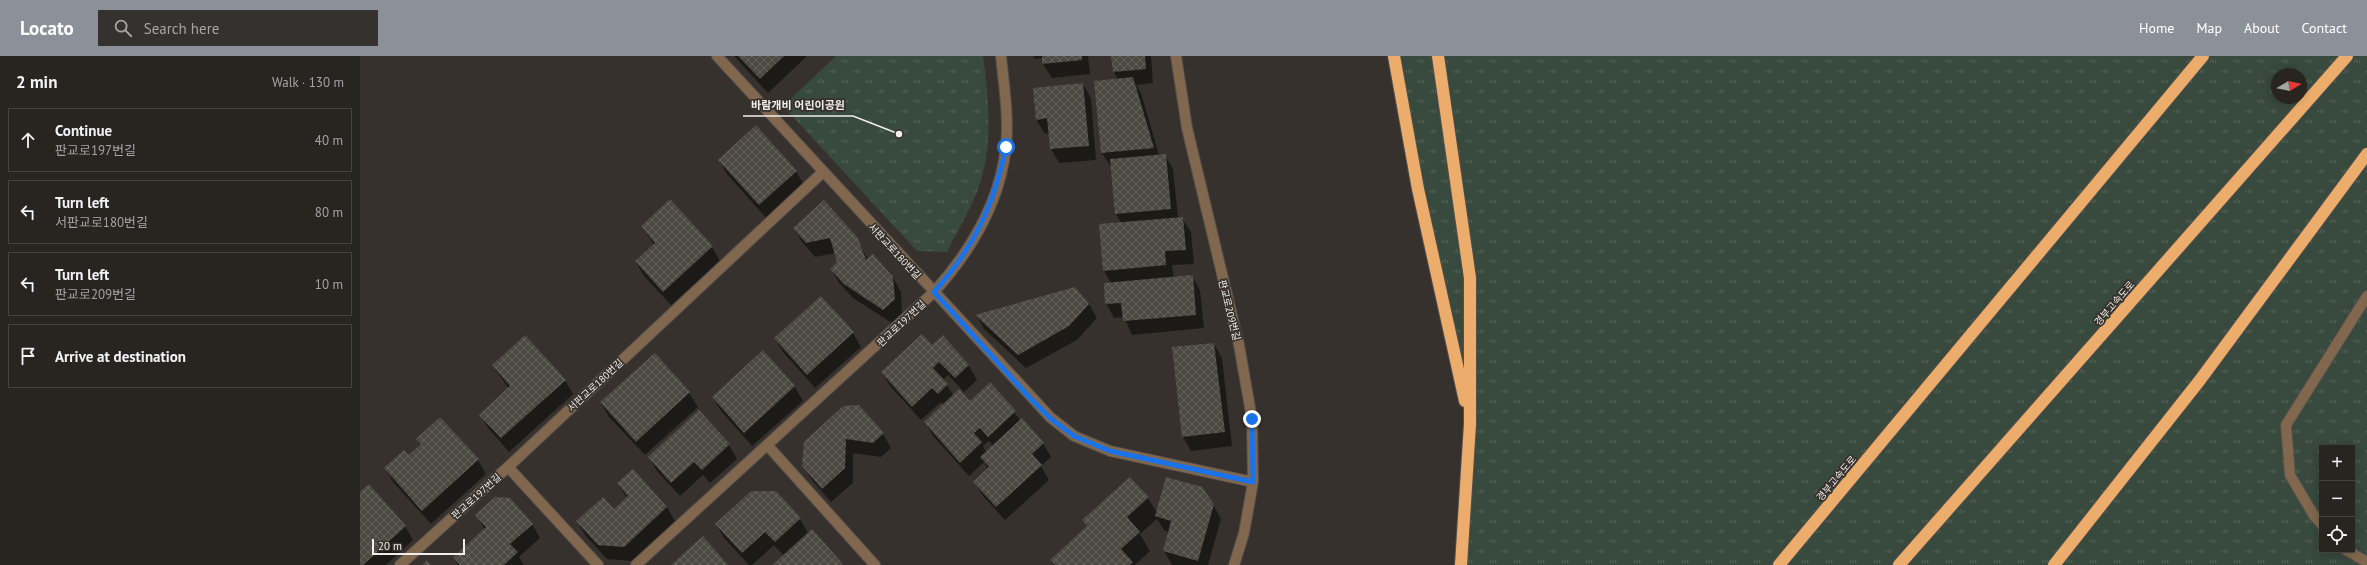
<!DOCTYPE html>
<html lang="en">
<head>
<meta charset="utf-8">
<style>
  :root { --surface:#282521; --page:#34312e; --text:#f1f3f6; --muted:#a5a5a5; --line:#44423f; --accent:#8c9099 }
  body { margin:0; font-family:"PT Sans","Noto Sans KR",sans-serif; background:var(--page); color:var(--text) }
  .controls { position:absolute; right:12px; bottom:12px; display:grid; overflow:hidden; border-radius:0px; box-shadow:0 2px 10px #0003 }
  .controls button { width:36px; height:36px; display:grid; place-items:center; padding:0; border:0; border-bottom:1px solid var(--line); background:var(--surface); color:var(--text); font:20px sans-serif }
  .compass { position:absolute; left:1911px; top:12px; width:36px; height:36px; border-radius:50%; background:var(--surface); box-shadow:0 2px 10px #0003; rotate:80deg }
  .scale { position:absolute; left:12px; bottom:10px; width:93px; box-sizing:border-box; padding-left:4px; border:2px solid #f1eeeb; border-top:0; font-size:11px; line-height:14px; white-space:nowrap; color:#f1eeeb; -webkit-text-stroke:3px #36312c; paint-order:stroke }
  .stop { position:absolute; width:12px; height:12px; margin:-9px; border:3px solid #1a73e8; border-radius:50%; background:#fff }
  .stop.end { background:#1a73e8; border-color:#fff; box-shadow:0 1px 4px #0008 }
  .list { margin:0; padding:0; list-style:none }
  h2 { display:flex; justify-content:space-between; align-items:center; height:52px; margin:0; padding:0 16px; font-size:17px }
  h2 small { font-size:13px; font-weight:400; color:var(--muted) }
  .list li { display:grid; grid-template-columns:26px 1fr auto; gap:12px; align-items:center; box-sizing:border-box; height:64px; margin:0 8px 8px; padding:0 8px; border:1px solid var(--line); border-radius:0px }
  .list b { display:block; font-size:15px; white-space:nowrap }
  .list p { margin:0; font-size:13px; white-space:nowrap; color:var(--muted) }
  .list em { font-size:13px; font-style:normal; color:var(--muted) }
  .icon { flex:none; width:22px; height:22px; fill:none; stroke:currentColor; stroke-width:2; stroke-linecap:round; stroke-linejoin:round }
  .map { position:relative; flex:none; width:2007px; height:509px; overflow:hidden }
  header { display:flex; align-items:center; gap:24px; box-sizing:border-box; height:56px; padding:0 20px; background:var(--accent); color:#fff }
  header strong { font-size:19px }
  nav { display:flex; gap:22px; margin-inline-start:auto; font-size:14px }
  .search { width:280px; height:36px; background:var(--page); display:flex; align-items:center; gap:10px; box-sizing:border-box; padding:0 14px; border-radius:0px; color:var(--muted); font-size:15px }
  main { display:flex }
  aside { flex:1; background:var(--surface) }
  .map>svg:first-child { display:block }
  .grass { fill:url(#grass-tufts); fill-rule:evenodd }
  .shadow { fill:#0007; fill-rule:evenodd }
  .building { fill:url(#building-cross-hatch) }
  .lines { fill:none; stroke-linecap:round; stroke-linejoin:round }
  .minor-casing { stroke:#544f4b; stroke-width:12 }
  .highway-casing { stroke:#544f4b; stroke-width:14 }
  .minor { stroke:#80674e; stroke-width:10 }
  .highway { stroke:#ecad6c; stroke-width:12 }
  .route { stroke:#1a73e8; stroke-width:5 }
  .labels { text-anchor:middle; stroke-width:3.5; stroke-linejoin:round; paint-order:stroke }
  .street-label { font-size:10px; fill:#f1eeeb; stroke:#36312c }
  .leader { fill:none; stroke:#f1eeeb; stroke-width:1.5 }
  .callout-dot { fill:#f1eeeb; stroke:#36312c; stroke-width:1.5 }
  .callout-label { font-size:11px; text-anchor:middle; font-weight:bold; fill:#f1eeeb; stroke:#36312c; stroke-width:3.5; stroke-linejoin:round; paint-order:stroke }
</style>
</head>
<body>
<header>
<strong>Locato</strong>
<div class="search"><svg class="icon" aria-label="search" viewBox="0 0 24 24"><circle cx="10" cy="10" r="6"/><path d="M15 15l6 6"/></svg>Search here</div>
<nav><a>Home</a><a>Map</a><a>About</a><a>Contact</a></nav>
</header>
<main>
<aside>
<h2>2 min<small>Walk · 130 m</small></h2>
<ul class="list">
<li><svg class="icon" aria-label="ahead" viewBox="0 0 24 24"><path d="M12 20V5M6 11l6-6 6 6"/></svg><div><b>Continue</b><p>판교로197번길</p></div><em>40 m</em></li>
<li><svg class="icon" aria-label="left" viewBox="0 0 24 24"><path d="M17 20v-9H6M10 6l-5 5 5 5"/></svg><div><b>Turn left</b><p>서판교로180번길</p></div><em>80 m</em></li>
<li><svg class="icon" aria-label="left" viewBox="0 0 24 24"><path d="M17 20v-9H6M10 6l-5 5 5 5"/></svg><div><b>Turn left</b><p>판교로209번길</p></div><em>10 m</em></li>
<li><svg class="icon" aria-label="arrive" viewBox="0 0 24 24"><path d="M6 21V4h12l-3 4 3 4H6"/></svg><div><b>Arrive at destination</b></div></li>
</ul>
</aside>
<div class="map">
<svg width="2007" height="509" viewBox="0 0 2007 509">
  <defs>
    <pattern id="grass-tufts" width="24" height="20" patternUnits="userSpaceOnUse"><rect width="24" height="20" fill="#38493d"/><path d="M3 7l-1-3M5 7V3M7 7l1-3M15 17l-1-3M17 17v-4M19 17l1-3" fill="none" stroke="#556459"/></pattern>
    <pattern id="building-cross-hatch" width="8" height="8" patternUnits="userSpaceOnUse"><rect width="8" height="8" fill="#4c4842"/><path d="M0 0l8 8M0 8l8-8" fill="none" stroke="#66635d"/></pattern>
  </defs>
  <rect width="100%" height="100%" fill="#36312c"/>
  <!-- grass -->
  <path class="grass" d="M476 0H623C629 46 634 91 617 136 609 156 597 176 587 196L557 195 423 50Z
    M1034 0H2007V509H1101L1110 368ZM1917 18H1941V42H1917ZM1962 392H1992V494H1962Z"/>
  <!-- shadow -->
  <path class="shadow" d="M374 0H447L408 37Z
    M673 0H728L730 18 692 22 683 8V2L675 3Z
    M752 0H791L793 27 776 29 781 37 799 99H805L813 113 818 162H822L831 176 834 208 812 209 814 222 832 220 840 234 844 272 772 279 764 261 754 262 746 247 751 227 744 215 761 167 756 158 751 111 742 97 758 24 754 16Z
    M723 28 731 42 736 104 699 107 691 93 690 77 685 78 676 63Z
    M359 104 436 115 444 129 407 163 367 118Z
    M310 145 352 191 360 205 311 249 284 220 276 206 294 189 282 170Z
    M434 172 497 183 508 204 533 221 541 236 542 258 532 267 493 242 479 227 471 213 478 207 475 197 455 201 442 186Z
    M729 248 737 262 717 284 666 312 624 273 616 259Z
    M493 277 501 291 455 332 423 296 415 282Z
    M583 281 609 310 617 324 604 336 588 319 583 324 594 340 610 346 630 327 661 365 683 387 691 401 681 410 689 424 645 464 623 440 614 426 628 413 624 406 609 420 573 380 565 366 584 349 581 346 561 364 530 330 522 316 572 291ZM629 385 633 390 626 396 623 390Z
    M854 288 862 302 872 390 831 395 823 381Z
    M403 296 435 331 443 345 392 390 361 355 353 341Z
    M295 298 329 337 338 351 285 399 249 361 241 347Z
    M133 310 205 324 213 338 149 396 129 373 120 359 149 333Z
    M523 378 531 392 521 401 493 397V427L471 446 452 424 443 410 445 386Z
    M57 383 118 404 126 418 71 468 33 426 25 412 49 401 61 389Z
    M369 389 377 403 350 427 343 419 320 440 297 415 289 401Z
    M770 422 788 442 797 457 853 448 861 463 848 509H812L804 495 809 476 804 474 797 463 780 478 790 495 775 509H694L691 504 727 471 724 465Z
    M258 428 307 451 315 465 272 505 247 503 225 479 217 465 254 455 267 442Z
    M0 437 45 470 53 484 26 509H0Z
    M117 459 172 468 180 482 159 501 164 509H98L94 501 125 474Z
    M440 463 448 477 452 475 483 509H414L424 500 414 489 392 509H389L364 482 356 468Z"/>
  <!-- building -->
  <path class="building" d="M378 0H424L400 23Z
    M682 0H722V4L682 8Z
    M751 0H785L786 13 753 16Z
    M773 21 794 92 741 97 734 25Z
    M723 27 729 90 690 93 687 62 676 64 673 32Z
    M396 69 437 115 399 149 358 104Z
    M806 98 811 153 755 158 750 103Z
    M310 143 353 190 303 236 275 205 295 187 281 170Z
    M464 144 498 182 506 204 513 198 533 221 535 243 523 254 484 228 470 213 477 206 470 182 446 187 433 172Z
    M823 161 826 194 805 195 806 209 743 215 739 168Z
    M833 219 836 259 763 265 761 247 745 248 744 227Z
    M715 231 729 248 709 270 658 299 615 259Z
    M461 240 494 276 447 319 414 282Z
    M562 278 572 289 583 279 609 309 595 322 579 306 573 312 588 328 578 338 572 332 552 351 521 316Z
    M165 279 206 324 141 382 119 359 150 330 132 309Z
    M854 287 865 376 822 381 812 291Z
    M403 294 435 330 384 377 352 341Z
    M295 297 330 336 276 386 240 346Z
    M630 326 656 355 628 381 620 372 614 377 622 386 600 407 564 366 599 333 610 345Z
    M499 349 524 377 513 387 486 383 485 412 462 433 442 410 444 386 483 350Z
    M339 354 370 388 342 414 334 406 311 427 288 401Z
    M80 361 119 403 62 455 24 412 44 394 49 399 61 388 56 383Z
    M662 362 684 387 672 398 682 409 636 451 613 426 629 411 620 401Z
    M273 413 307 451 264 491 238 489 216 465 243 441 254 453 268 440 257 427Z
    M770 421 789 441 767 461 780 476 761 493 773 506 770 509H695L690 504 727 470 722 464Z
    M806 421 842 431 854 448 838 505 803 495 811 465 795 460Z
    M9 428 46 470 3 509H0V436Z
    M391 435H416L441 462 415 486 405 476 382 497 355 468Z
    M135 441 150 442 173 468 150 488 158 496 144 509H100L93 501 126 471 115 459Z
    M452 473 483 508 482 509H412Z
    M343 480 368 509H311Z
    M67 504 71 509H62Z"/>
  <g class="lines">
    <!-- minor casing -->
    <g class="minor-casing">
      <path id="minor" d="M357 0 690 361 714 380 750 395 893 426
        M816 0 827 72 879 289 892 363 893 426 884 477 874 509
        M408 390 515 509
        M148 411 238 509
        M1962 469 1953 458 1930 419 1926 369 2007 240
        M1986 494 2007 506
        M40 509 148 411 463 116
        M276 509 574 236C610 196 640 146 646 91 649 61 644 30 641 0"/>
    </g>
    <!-- highway casing -->
    <g class="highway-casing">
      <path id="highway" d="M1034 0 1058 133 1105 345
        M1078 0 1110 222V368L1101 509
        M1419 509 1843 0
        M1539 509 1987 0
        M1694 509 1840 324 2007 98"/>
    </g>
    <!-- minor -->
    <use href="#minor" class="minor"/>
    <!-- highway -->
    <use href="#highway" class="highway"/>
  </g>
  <g class="lines">
    <!-- route -->
    <path class="route" d="M646 91C633 151 615 190 574 236L670 342 690 362 714 380 750 395 893 426 892 363"/>
  </g>
  <g class="labels">
    <!-- street labels -->
    <g class="street-label">
      <text transform="translate(535 195) rotate(47)" y="4">서판교로180번길</text>
      <text transform="translate(1754 247) rotate(-49)" y="4">경부고속도로</text>
      <text transform="translate(870 254) rotate(76)" y="4">판교로209번길</text>
      <text transform="translate(541 267) rotate(-43)" y="4">판교로197번길</text>
      <text transform="translate(235 329) rotate(-43)" y="4">서판교로180번길</text>
      <text transform="translate(1476 422) rotate(-50)" y="4">경부고속도로</text>
      <text transform="translate(116 440) rotate(-42)" y="4">판교로197번길</text>
    </g>
  </g>
  <!-- callouts -->
  <path class="leader" d="M539 78L493 60H383"/>
  <circle class="callout-dot" cx="539" cy="78" r="4"/>
  <g class="callout-label">
    <text x="438" y="53">바람개비 어린이공원</text>
  </g>
</svg>
<div class="controls">
<button>+</button>
<button>−</button>
<button><svg class="icon" aria-label="locate" viewBox="0 0 24 24"><circle cx="12" cy="12" r="6"/><path d="M12 2v4M12 18v4M2 12h4M18 12h4"/></svg></button>
</div>
<svg class="compass" viewBox="-18 -18 36 36"><path d="M0-13l5 13h-10z" fill="#e53935"/><path d="M0 13l5-13h-10z" fill="#a5a5a5"/></svg>
<div class="scale">20 m</div>
<div class="stop" style="left:646px;top:91px"></div>
<div class="stop end" style="left:892px;top:363px"></div>
</div>
</main>
</body>
</html>
